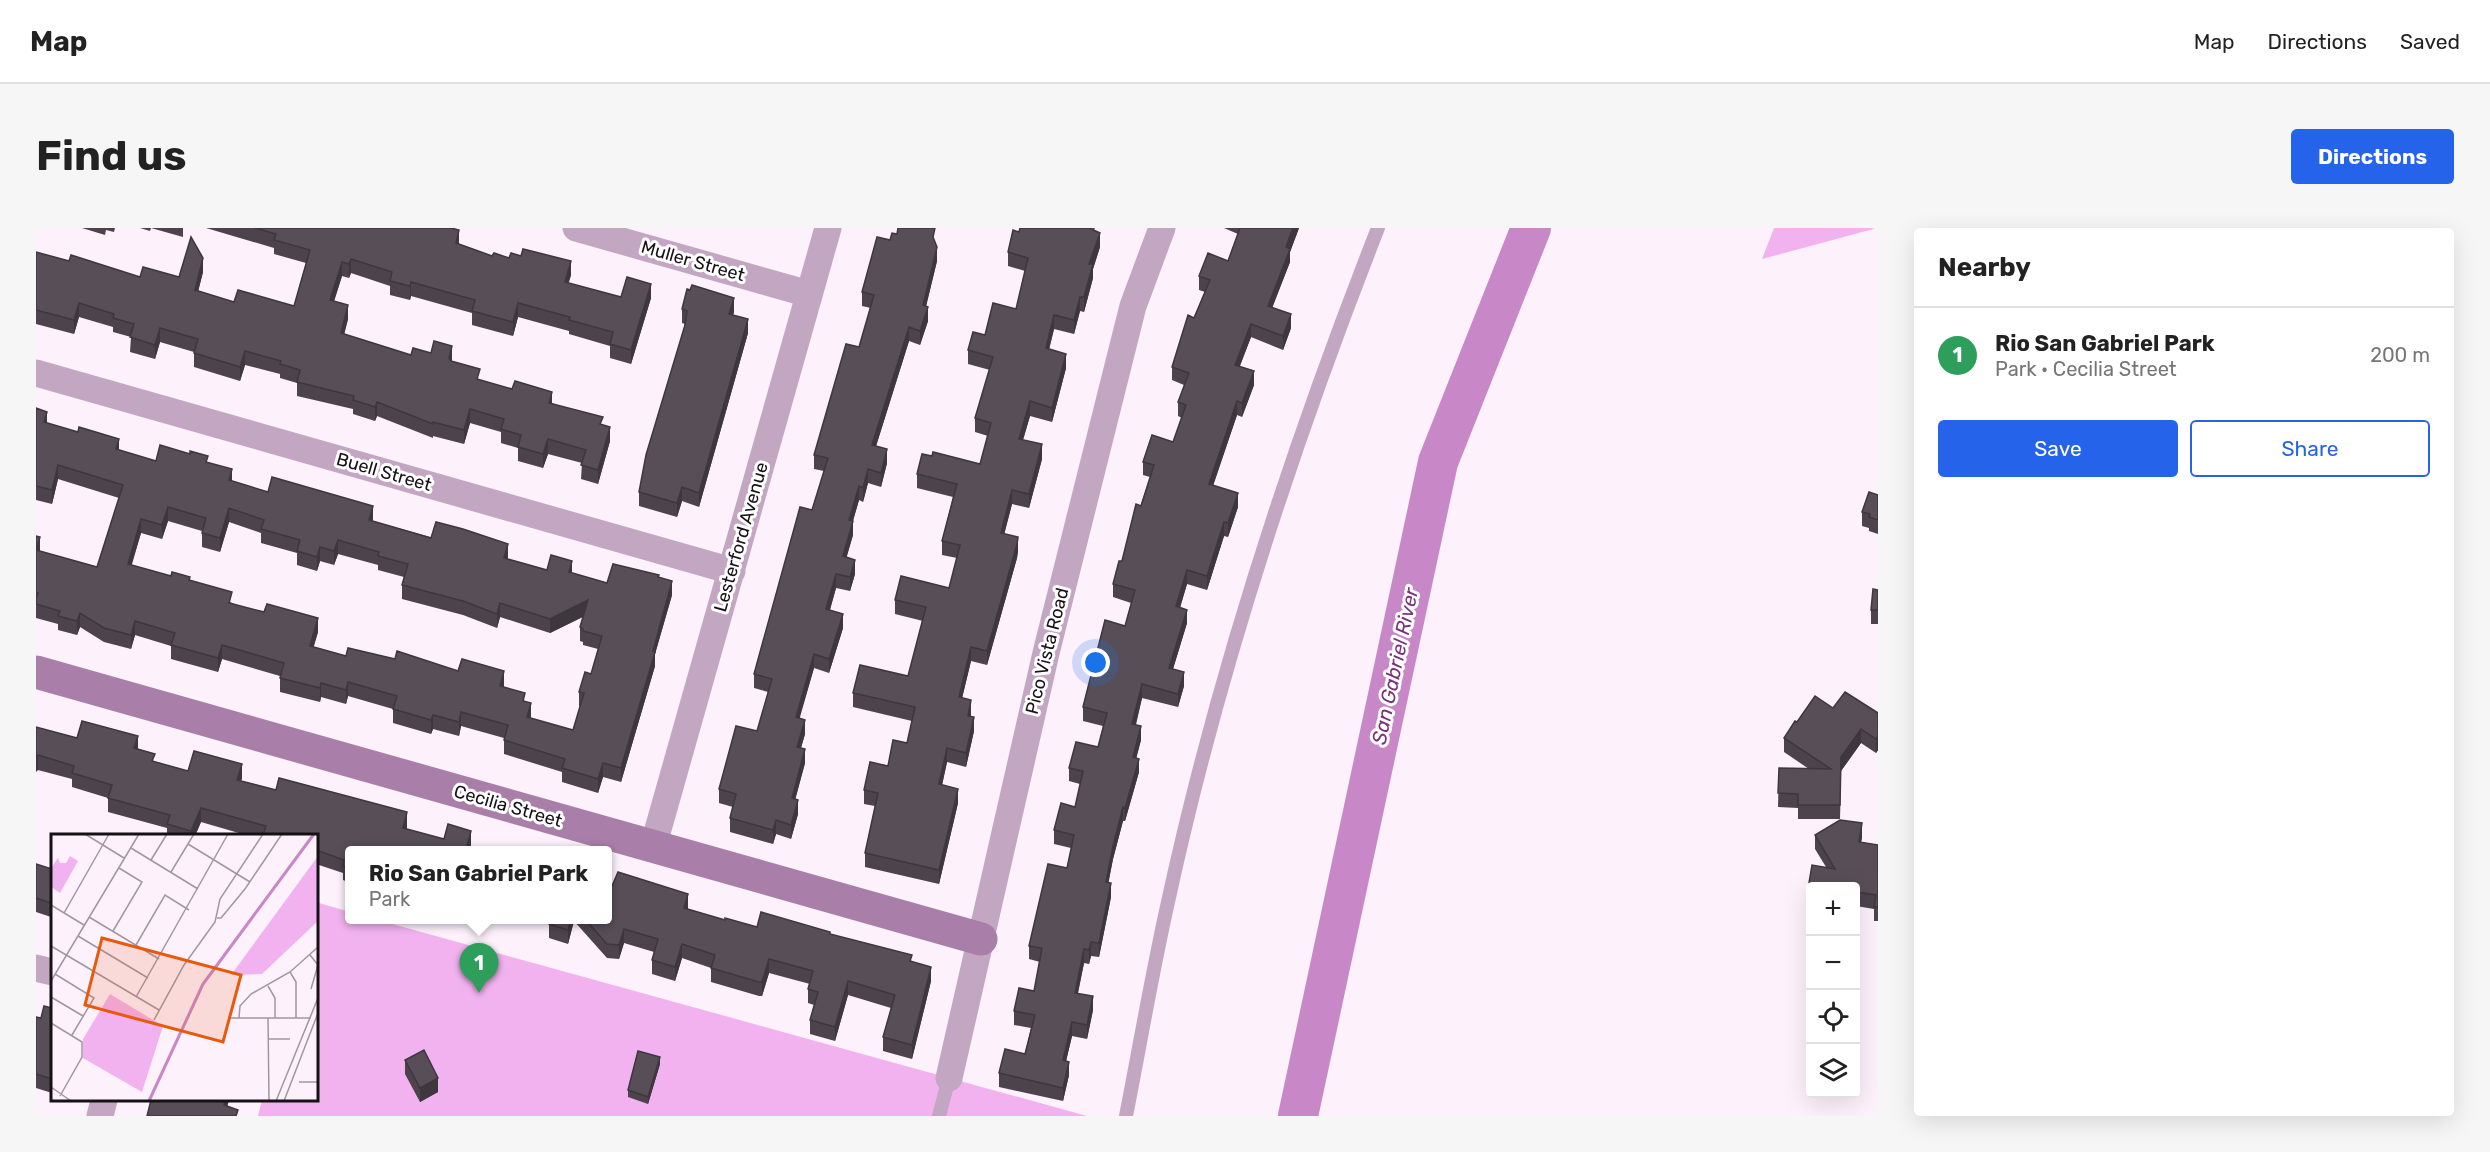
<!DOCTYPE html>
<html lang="en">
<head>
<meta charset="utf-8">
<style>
  :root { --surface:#fff; --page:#f6f6f6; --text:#222; --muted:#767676; --line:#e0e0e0; --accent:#2563eb }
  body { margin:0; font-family:Rubik,sans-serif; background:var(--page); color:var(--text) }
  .controls { position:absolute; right:18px; bottom:18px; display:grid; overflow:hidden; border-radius:6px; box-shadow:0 6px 24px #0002 }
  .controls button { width:54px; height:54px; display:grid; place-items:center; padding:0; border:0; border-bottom:2px solid var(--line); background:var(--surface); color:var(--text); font:30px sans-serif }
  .you { position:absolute; left:1060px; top:435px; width:21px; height:21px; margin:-15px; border:4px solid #fff; border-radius:50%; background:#1a73e8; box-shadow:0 0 0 9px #1a73e833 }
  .badge { display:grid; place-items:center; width:39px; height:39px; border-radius:50%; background:var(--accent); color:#fff; font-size:20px; font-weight:700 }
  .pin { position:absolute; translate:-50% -50px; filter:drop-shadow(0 2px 3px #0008) }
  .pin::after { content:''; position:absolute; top:32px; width:21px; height:18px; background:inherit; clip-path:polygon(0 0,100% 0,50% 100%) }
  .popup { position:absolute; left:309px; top:618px; width:267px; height:78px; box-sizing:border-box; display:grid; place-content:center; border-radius:6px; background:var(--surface); filter:drop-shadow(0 2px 4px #0005); font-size:20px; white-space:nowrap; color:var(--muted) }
  .popup b { font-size:22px; color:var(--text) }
  .popup::after { content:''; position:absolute; left:50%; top:100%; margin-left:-12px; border:12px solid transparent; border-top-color:var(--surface) }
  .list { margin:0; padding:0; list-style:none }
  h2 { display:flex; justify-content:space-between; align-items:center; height:78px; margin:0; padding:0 24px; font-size:26px }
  h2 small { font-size:20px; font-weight:400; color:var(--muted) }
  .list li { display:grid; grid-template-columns:39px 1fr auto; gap:18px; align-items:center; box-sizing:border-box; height:96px; padding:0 24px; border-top:2px solid var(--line) }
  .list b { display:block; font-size:22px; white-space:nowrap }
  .list p { margin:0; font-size:20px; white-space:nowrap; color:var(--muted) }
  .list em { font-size:20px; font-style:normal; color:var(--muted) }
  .actions { display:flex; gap:12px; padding:18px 24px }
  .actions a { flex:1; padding:14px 0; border:2px solid var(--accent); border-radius:6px; text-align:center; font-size:21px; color:var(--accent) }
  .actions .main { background:var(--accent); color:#fff }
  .icon { flex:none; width:33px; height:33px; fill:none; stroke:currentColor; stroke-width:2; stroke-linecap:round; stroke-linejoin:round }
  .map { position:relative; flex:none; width:1842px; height:888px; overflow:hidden; border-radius:6px }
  header { display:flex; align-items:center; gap:36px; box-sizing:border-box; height:84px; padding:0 30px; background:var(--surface); border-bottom:2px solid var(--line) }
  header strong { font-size:28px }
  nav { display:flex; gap:33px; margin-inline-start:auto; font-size:21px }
  .intro { display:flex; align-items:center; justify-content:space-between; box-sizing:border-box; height:144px; padding:0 36px }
  h1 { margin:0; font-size:42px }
  .button { padding:15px 27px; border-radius:6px; background:var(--accent); color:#fff; font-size:21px; font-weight:700 }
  main { display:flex; gap:36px; padding:0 36px }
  aside { flex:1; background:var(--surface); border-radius:6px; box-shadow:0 6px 24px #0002 }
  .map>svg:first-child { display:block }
  .green { fill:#f2b2f0 }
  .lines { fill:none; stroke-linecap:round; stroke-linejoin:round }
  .river { stroke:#c888c7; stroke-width:40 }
  .lane { stroke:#c3a6c2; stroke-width:14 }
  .street { stroke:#c3a6c2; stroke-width:27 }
  .secondary { stroke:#a97fa9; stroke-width:33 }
  .wall { fill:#4c434c; fill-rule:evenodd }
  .shaded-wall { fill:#3e373e }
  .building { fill:#584e58; stroke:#3e373e; stroke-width:1.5; fill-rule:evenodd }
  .labels { text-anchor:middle; stroke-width:6; stroke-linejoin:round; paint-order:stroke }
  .street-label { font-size:18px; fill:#151115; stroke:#fff }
  .water-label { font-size:20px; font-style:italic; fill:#7a2f7b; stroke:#fff }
  .inset-river { fill:none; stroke:#c888c7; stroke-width:3 }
  .inset-road { fill:none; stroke:#a097a0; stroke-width:1.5 }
  .view { fill:#e8590c; fill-opacity:0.15; stroke:#e8590c; stroke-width:3 }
  .inset-edge { fill:none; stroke:#151115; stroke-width:3 }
</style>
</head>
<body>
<header>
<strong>Map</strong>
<nav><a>Map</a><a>Directions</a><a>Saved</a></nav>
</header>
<div class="intro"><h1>Find us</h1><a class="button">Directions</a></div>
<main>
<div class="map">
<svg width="1842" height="888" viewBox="0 0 1842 888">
  <rect width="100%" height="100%" fill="#fdf1fc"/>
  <!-- green -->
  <path class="green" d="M1738 0H1841L1726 31Z
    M283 675 314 684V692H342L1051 888H222L226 872H280V685Z"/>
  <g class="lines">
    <!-- river -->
    <path class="river" d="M1262 888 1402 234 1495 0"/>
    <!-- lane -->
    <path class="lane" d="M903 888 913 850
      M1090 888C1104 817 1116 745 1132 674 1182 443 1256 219 1342 0"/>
    <!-- street -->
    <path class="street" d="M540 0 773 66
      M0 145 696 343
      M617 619 792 0
      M0 740 16 744
      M913 850 1010 425 1097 78 1126 0
      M64 888 68 872"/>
    <!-- secondary -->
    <path class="secondary" d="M0 444 945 711"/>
  </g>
  <!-- wall -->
  <path class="wall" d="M46 0H79L78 4 70 2 69 7Z
    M104 0H147V9L115 0 114 3Z
    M170 0H415L423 16 456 28 473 30 535 47 532 55 585 69 615 70 595 136 574 130V118L533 106V103L482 89 477 108 436 97V85L375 68 374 72 354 67V58L315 45 313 50 306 48 298 73 312 91 308 106 375 127 416 133 444 152 516 175 567 197 574 213 562 256 545 251 546 235 512 226 507 240 482 233V220L465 215V204L434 195 428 216 397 208V210L341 188 339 193 317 186V181L261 168V155L244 150V146L209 137 204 153 158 139V124L124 114 119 131 94 124 95 109 77 104V99L43 89 38 106 0 96V24L33 33 104 49H143L167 44 162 63 198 74 258 78 270 35 238 26V20Z
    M1059 0 1058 2 1064 19 1057 41V50L1048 84 1044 83 1038 106 1018 101 1013 121 1030 140 1016 194 994 188 987 212 1006 231 993 280 976 276 968 306 982 323 981 330 951 437 935 433 926 470 935 486V488L938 503 930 539 911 534 906 557 922 575 903 656 829 639V625L839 578 828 576V562L852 538 871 515 876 493 817 479V465L872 448 887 393 859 386V372L913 360 921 330 906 327V313L917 269 881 260V246L896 228 944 236 952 208 939 204V190L954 142 932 136V122L949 107 980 81 989 43 972 38V24L983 4Z
    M1188 0H1263L1254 24V34L1236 79 1255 100 1247 122 1215 109 1204 138 1218 157 1206 189 1201 187 1177 257 1202 279 1192 309 1188 308 1171 362 1151 356 1144 380 1151 395 1137 441 1148 458 1142 479 1106 470 1100 497 1105 512 1100 530 1103 544 1089 593H1087L1077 631 1072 655 1075 669 1063 729 1055 728 1053 736 1048 735 1042 765 1057 782 1051 811 1036 808 1030 833 1033 847 1027 873 963 859V845L989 826 995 800 978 797V783L998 763 1004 734 993 731V718L1031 640 1035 620 1018 616V602L1039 579 1044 556 1033 553V540L1062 519 1067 498 1047 493V479L1089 398 1095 375 1077 369V356L1086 333 1114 249 1107 247V234L1137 214 1146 190 1142 188V174L1148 157 1136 152V139L1169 64 1163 62V48L1192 33 1202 6Z
    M861 6 899 14 901 33 890 78 892 93 884 117 873 113 840 218 851 235 845 259 832 255 827 274 823 272 817 293V307L810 330 819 346 814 363 800 360 794 382 807 400 793 445 778 440 763 490 769 506 765 520 769 535 759 571 762 586 755 611 740 606 737 616 694 604V590L697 579 683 575V561L721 503 732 464 718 460V446L776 282 788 243 778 241V227L823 119 835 80 826 78V64L854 12Z
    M646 81 698 84 697 87 712 105 663 279 646 273 641 289 603 278V264L649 96 646 95Z
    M0 180 11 195 83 222 120 233 172 235 196 253 232 264 337 292V293L511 342 536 345 571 355 623 350 636 367 619 426V438L585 554 567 549 562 565 526 554V544L468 526V510L425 498 423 508 397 501 395 506 357 495V481L312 468 310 476 285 469 284 474 244 464V448L186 431 182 444 135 431V418L99 407 95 421 68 414 44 399 41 407 22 402V396L0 390V308L4 323 61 339 83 270 22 251 16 276 0 272ZM132 293 166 303V319L184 324 193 294 225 305V315L261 325V337L281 343 284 333 298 337 302 326 342 337V342L368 349 366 357V371L427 387 461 400 464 389 514 405 547 389 544 399V413L547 414V417L562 421 555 446 543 464V478H544L537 502 494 490 489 473 468 459V457L422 443 359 431 310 428 277 419 282 404 196 375 154 352 135 348 95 337 105 305 126 311Z
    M1842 267V306L1833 303V300L1826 298V284Z
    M1842 362V396H1835V382Z
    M1797 480 1842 485V522L1840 525 1825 515 1805 543 1804 591H1762V580L1742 579 1743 540 1773 541 1748 524V510L1761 494Z
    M0 499 27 507 102 521 119 534 152 543 206 550 205 553 371 598V601L408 611 435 617 434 622H314V655L307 652V645L280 636V608H213L165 594 159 608H131V600L72 584V570L36 559V551L2 542Z
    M1779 607 1826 609 1825 614 1842 617V693H1838V681L1820 678V658H1774V670L1773 669V655L1790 639 1779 621Z
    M0 636 16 641 15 689 0 684Z
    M652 680V681L689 692 721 699 794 706 876 733 895 753 876 831 847 823V809L855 780 812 767 799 813 774 806V792L778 777 772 775V761L774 756 733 745 726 768H723L675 754V740L646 730 639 753 616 746V732L618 724 588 715 583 731 571 730 538 693 532 716 513 710V696L514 692H513H572Z
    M16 780V865L0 860V789L5 790Z
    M369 832 402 864 384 874 369 846Z
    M624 836 612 876 592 869V862Z"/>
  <!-- shaded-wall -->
  <path class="shaded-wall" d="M1257 0H1263L1254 24V34L1232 91V78L1250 19Z
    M423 2V16L420 15Z
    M1064 5V19L1057 41V50L1048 84V69L1053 36Z
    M901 19V33L887 91V77Z
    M167 30V44L159 76V62Z
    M315 31V45L313 50V36Z
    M535 33V47L529 68V54Z
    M306 34V48L294 86V72Z
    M375 54V68L374 72V58Z
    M615 56V70L595 136V122Z
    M1044 69V83L1038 106V92Z
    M698 70V84L693 100V86Z
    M43 75V89L38 106V92Z
    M482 75V89L477 108V94Z
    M312 77V91L305 119V105Z
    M892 79V93L884 117V103Z
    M1255 86V100L1247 122V108Z
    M1018 87V101L1010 134V120Z
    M712 91V105L663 279V265Z
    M1215 96V109L1199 150V137Z
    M873 99V113L836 231V217Z
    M124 100V114L119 131V117Z
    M416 118V132L413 144V130Z
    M209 123V137L204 153V139Z
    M1030 126V140L1016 194V180Z
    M1218 143V157L1206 189V175Z
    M516 164V178L513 175Z
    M994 173V188L983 225V211Z
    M1201 173V187L1173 270V256Z
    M341 174V188L339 193V179Z
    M434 181V195L428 216V202Z
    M11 184V198L8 194Z
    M574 199V213L562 256V242Z
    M83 211V225L80 221Z
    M512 211V226L507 240V226Z
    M1006 216V231L993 280V266Z
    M851 221V235L845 259V245Z
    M22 237V251L16 276V262Z
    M196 241V255L193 252Z
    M832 241V255L827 274V260Z
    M823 258V272L813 306V292Z
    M646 259V273L641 289V275Z
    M976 262V276L965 319V305Z
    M1202 265V279L1192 309V295Z
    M337 278V292L333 306V292Z
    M132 279V293L126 311V297Z
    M193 280V294L184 324V310Z
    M105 291V305L92 350V336Z
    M817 293V307L807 342V328Z
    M1188 294V308L1171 362V348Z
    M4 309V323L0 322Z
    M982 309V323L981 330 951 437V423Z
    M302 312V326L298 337V323Z
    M472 316V330L468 344V330Z
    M284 319V333L281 343V329Z
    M819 332V346L814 363V349Z
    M536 333V347L533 344Z
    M1151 342V356L1140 392V378Z
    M800 346V360L790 395V381Z
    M636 353V367L619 426V438L585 554V540Z
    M552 372V386L514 405V391Z
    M464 375V389L461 400V386Z
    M1151 382V395L1133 454V440Z
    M44 385V399L41 407V393Z
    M807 386V400L793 445V431Z
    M282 390V404L274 432V418Z
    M99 393V407L95 421V407Z
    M186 417V431L182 444V430Z
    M935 419V433L923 483V469Z
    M778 426V440L760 503V489Z
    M468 443V457L464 472V458Z
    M1148 444V458L1142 479V466Z
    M312 454V468L310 476V462Z
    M285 455V469L284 474V460Z
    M1106 456V470L1096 510V496Z
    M935 472V486L932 502V488Z
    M495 475V489L491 503V489Z
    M425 484V498L423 508V494Z
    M397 487V501L395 506V492Z
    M938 489V503L930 539V525Z
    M769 492V506L761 533V519Z
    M1105 498V512L1097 543V529Z
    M1825 501V515L1805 543 1804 591 1805 529Z
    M102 508V522L98 520Z
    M1842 508V522L1840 525V511Z
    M911 520V534L903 571V556Z
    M769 521V535L756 584V570Z
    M2 527V542L0 544V530Z
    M1103 531V544L1089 593V580Z
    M567 535V549L562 565V551Z
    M206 536V550L201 566V552Z
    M922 561V575L903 656V642Z
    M762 572V586L755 611V597Z
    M1087 579V593L1077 631 1070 668V654L1077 618Z
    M165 580V594L159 608H155V603Z
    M371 584V598L367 614V600Z
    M740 592V606L737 616V602Z
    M1826 595V609L1823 628V614Z
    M435 603V617L434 622H430Z
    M1075 655V669L1063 729V715Z
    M652 666V680L648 694V680Z
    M16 668V682L15 689V675Z
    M535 692H538V693L532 716V702Z
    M588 701V715L583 731V717Z
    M1055 714V728L1053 736V722Z
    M646 716V730L639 753V739Z
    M1048 721V735L1039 779V765Z
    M733 731V745L726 768V754Z
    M895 739V753L876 831V817Z
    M812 753V767L799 813V799Z
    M1057 768V782L1051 811V797Z
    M1036 794V808L1027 846V832Z
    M624 829V836L612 876V869Z
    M1033 834V847L1027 873V860Z
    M402 850V864L384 874V860Z
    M189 872H193L189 888 188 877Z"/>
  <!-- building -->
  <path class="building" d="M219 0H415L423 2 420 15 456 28 458 25 473 30 475 25 485 28 487 21 535 33 529 54 585 69 591 49 615 56 595 122 574 116 577 104 533 92 534 89 482 75 477 94 436 83 439 72 375 54 374 58 354 53 356 44 315 31 313 36 306 34 294 72 312 77 305 105 375 127 377 120 395 125 398 113 416 118 413 130 415 133 444 141 441 151 476 161 479 153 516 164 513 175 567 189 564 196 574 199 562 242 545 237 550 222 512 211 507 226 482 219 485 207 465 201 468 191 434 181 428 202 397 194V196L341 174 339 179 317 172 318 168 261 154 264 142 244 136 245 133 209 123 204 139 158 125 162 111 124 100 119 117 94 109 98 96 77 90 78 86 43 75 38 92 0 82V24L33 33 35 27 104 49 107 39 143 49 155 9 167 30 159 62 198 74 202 62 258 78 274 22 238 12 240 6Z
    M862 0H899L897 9 901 19 887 77 892 79 884 103 873 99 836 217 851 221 845 245 832 241 827 260 823 258 813 292 817 293 807 328 819 332 814 349 800 346 790 381 807 386 793 431 778 426 760 489 769 492 761 519 769 521 756 570 762 572 755 597 740 592 737 602 694 590 700 566 683 561 700 498 721 503 736 451 718 446 764 279 776 282 792 230 778 227 810 116 823 119 838 67 826 64 841 9 854 12 856 5 861 6Z
    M984 0H1053L1064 5 1053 36H1057L1048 69H1044L1038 92 1018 87 1010 120 1030 126 1016 180 994 173 983 211 1006 216 993 266 976 262 965 305 982 309 981 316 951 423 935 419 923 469 935 472 932 488 938 489 930 525 911 520 903 556 922 561 903 642 829 625 842 565 828 562 834 534 852 538 857 512 871 515 879 479 817 465 824 437 872 448 890 379 859 372 865 348 913 360 924 317 906 313 921 256 881 246 886 226 896 228 897 224 944 236 955 195 939 190 957 129 932 122 937 104 949 107 957 75 980 81 992 30 972 24 977 2 983 4Z
    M1204 0H1257L1250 19 1254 21 1232 78 1255 86 1247 108 1215 96 1199 137 1218 143 1206 175 1201 173 1173 256 1202 265 1192 295 1188 294 1171 348 1151 342 1140 378 1151 382 1133 440 1148 444 1142 466 1106 456 1096 496 1105 498 1097 529 1103 531 1089 580 1087 579 1077 618 1070 654 1075 655 1063 715 1055 714 1053 722 1048 721 1039 765 1057 768 1051 797 1036 794 1027 832 1033 834 1027 860 963 845 969 821 989 826 999 787 978 783 983 760 998 763 1006 720 993 718 1012 636 1031 640 1038 607 1018 602 1025 575 1039 579 1047 543 1033 540 1040 514 1062 519 1071 485 1047 479 1069 392 1089 398 1099 362 1077 356 1083 333H1086L1100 276 1105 278 1118 237 1107 234 1116 207 1137 214 1150 177 1142 174 1153 145 1136 139 1152 87 1158 90 1174 52 1163 48 1172 25 1192 33Z
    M656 57 698 70 693 86 712 91 663 265 646 259 641 275 603 264 610 227 649 97 651 83 646 81 651 61 654 62Z
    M0 180 11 184 8 194 42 204 43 199 83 211 80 221 120 233 124 217 154 226V223L172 228 170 234 196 241 193 252 232 264 236 249 337 278 333 292 395 310 400 294 427 301 472 316 468 330 511 342 515 327 536 333 533 344 571 355 577 336 623 347 622 349 636 353 617 423 619 424 585 540 567 535 562 551 526 540 529 531 468 512 472 497 425 484 423 494 397 487 395 492 357 481 361 468 312 454 310 462 285 455 284 460 244 450 248 435 186 417 182 430 135 417 139 405 99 393 95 407 68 400 44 385 41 393 22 388 24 383 0 376V371L2 365 0 364V308L4 309 0 322 61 339 87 257 22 237 16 262 0 258ZM132 279 170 290 166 305 184 310 193 280 228 292 225 301 264 312 261 323 281 329 284 319 298 323 302 312 343 324 342 328 372 336 366 357 427 373 461 386 464 375 514 391 552 372 544 399 547 401V403L566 408 555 446 549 444 543 464 548 465 537 502 491 489 495 475 487 473 489 465 464 458 468 443 426 431 422 443 361 423 359 431 312 420 310 428 274 418 282 390 231 376 228 384 193 375 196 364 153 352 154 349 136 344 135 348 92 336 105 291 126 297Z
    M1833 264 1842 267V292L1833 289 1834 286 1826 284Z
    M1837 361 1842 362V382H1835Z
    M1809 464 1842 485V508L1840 511 1825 501 1805 529 1804 577H1762V566L1742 565 1743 540 1795 541 1748 510 1759 493 1761 494 1779 468 1797 480Z
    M46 493 102 508 98 520 119 526 116 533 152 543 158 523 206 536 201 552 240 562 243 550 371 584 367 600 408 611 412 596 435 603 430 621 437 622H314V640L307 638 308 632 280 622V608H227L230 598 165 580 155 603 131 596 134 587 72 570 76 557 36 545 38 538 2 527 0 530V499L41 510Z
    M1804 592 1826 595 1823 614 1842 617V679H1838L1840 667 1820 664V658H1791L1773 655 1776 637 1799 641 1779 607Z
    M490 619 501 622H489Z
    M0 636 16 641V668L15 675 0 670Z
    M582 644 652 666 648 680 689 692V690L721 699 725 684 794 704V706L876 727 874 733 895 739 876 817 847 809 859 767 812 753 799 799 774 792 782 764 772 761 777 743 733 731 726 754H723L675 740 679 727 646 716 639 739 616 732 622 711 588 701 583 717 571 716 550 692H572V657L576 658Z
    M514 692H535L532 702 513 696Z
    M8 778 16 780V851L0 846V789L5 790Z
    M388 822 402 850 384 860 369 832Z
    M602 823 624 829 612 869 592 862Z
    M115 872H189L188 877 202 882 200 888H111Z"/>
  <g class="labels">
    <!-- street labels -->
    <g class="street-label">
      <text transform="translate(657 33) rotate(16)" y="6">Muller Street</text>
      <text transform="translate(348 244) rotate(16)" y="6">Buell Street</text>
      <text transform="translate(705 309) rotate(-74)" y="6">Lesterford Avenue</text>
      <text transform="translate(1011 423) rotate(-76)" y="6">Pico Vista Road</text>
      <text transform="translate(472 578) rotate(16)" y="6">Cecilia Street</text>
    </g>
    <!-- water labels -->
    <g class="water-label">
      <text transform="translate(1359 438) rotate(-78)" y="7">San Gabriel River</text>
    </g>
  </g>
  <!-- overview -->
  <g transform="translate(15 606)">
    <rect width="267" height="267" fill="#fdf1fc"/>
    <path d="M19 22 27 27 9 59 0 53V34L7 24 9 29H15ZM267 22V87L211 140 180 141ZM59 160 112 192 91 258 32 224V205Z" fill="#f2b2f0"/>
    <path class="inset-river" d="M98 267 152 150 263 0"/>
    <path class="inset-road" d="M34 0 73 24M137 10 199 48M80 14 147 55M100 26 116 0M120 38 143 0M0 71 33 91M13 79 58 0M38 83 108 125M166 84H170L194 55 231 0M62 97 91 48 68 34M27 102 97 144M85 111 114 61 138 76M0 112 108 176M259 121 267 131 260 155M239 138 245 148V184M4 140 43 164 21 201M0 147 88 0M217 152 224 164V184M0 163 32 182M85 163 177 0M179 184H260M188 184 189 172 200 160 239 138 267 113M217 184 218 267M103 186 133 131 164 88 169 65 212 0M0 189 31 208V223L9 262M217 205H239M248 248H267M0 253 20 267M225 267 267 164M233 267 267 179"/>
    <path class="view" d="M51 104 190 141 172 208 34 171Z"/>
    <rect width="267" height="267" class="inset-edge"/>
  </g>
</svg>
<div class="controls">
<button>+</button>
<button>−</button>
<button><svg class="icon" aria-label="locate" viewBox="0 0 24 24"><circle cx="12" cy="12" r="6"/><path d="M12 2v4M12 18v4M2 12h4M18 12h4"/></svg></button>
<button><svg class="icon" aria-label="layers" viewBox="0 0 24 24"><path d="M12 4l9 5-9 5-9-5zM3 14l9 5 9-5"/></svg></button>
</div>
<div class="you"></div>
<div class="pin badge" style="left:443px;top:765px;background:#2e9e5b">1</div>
<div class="popup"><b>Rio San Gabriel Park</b>Park</div>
</div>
<aside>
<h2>Nearby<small></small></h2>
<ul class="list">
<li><span class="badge" style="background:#2e9e5b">1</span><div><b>Rio San Gabriel Park</b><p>Park · Cecilia Street</p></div><em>200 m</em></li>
</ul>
<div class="actions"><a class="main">Save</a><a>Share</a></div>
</aside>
</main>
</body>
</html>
